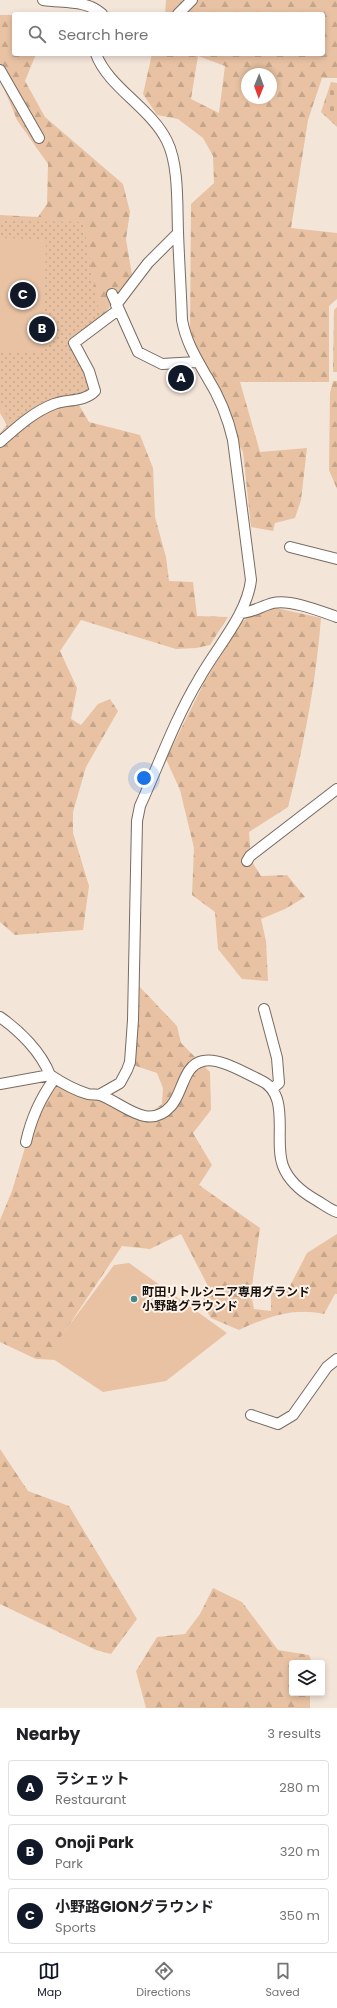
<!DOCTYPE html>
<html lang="en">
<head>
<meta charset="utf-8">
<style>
  :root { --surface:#fff; --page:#f6f6f6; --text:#202124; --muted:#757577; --line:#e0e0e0; --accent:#111827 }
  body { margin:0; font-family:Poppins,"Noto Sans JP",sans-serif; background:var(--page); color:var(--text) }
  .controls { position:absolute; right:12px; bottom:12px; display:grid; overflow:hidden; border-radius:4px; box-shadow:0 2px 6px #0003 }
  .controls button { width:36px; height:36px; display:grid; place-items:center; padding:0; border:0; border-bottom:1px solid var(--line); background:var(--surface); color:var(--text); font:20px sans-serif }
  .compass { position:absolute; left:241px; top:68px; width:36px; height:36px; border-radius:50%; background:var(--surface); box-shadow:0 2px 6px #0003; rotate:181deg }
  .you { position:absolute; left:144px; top:778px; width:14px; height:14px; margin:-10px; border:3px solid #fff; border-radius:50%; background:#1a73e8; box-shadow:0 0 0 6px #1a73e833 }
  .badge { display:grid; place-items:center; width:26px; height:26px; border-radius:50%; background:var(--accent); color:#fff; font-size:13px; font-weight:700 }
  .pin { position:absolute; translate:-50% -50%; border:2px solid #fff; box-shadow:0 1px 4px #0006 }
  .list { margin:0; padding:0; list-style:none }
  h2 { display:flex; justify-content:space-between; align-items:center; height:52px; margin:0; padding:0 16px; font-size:17px }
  h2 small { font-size:13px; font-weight:400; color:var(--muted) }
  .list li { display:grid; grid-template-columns:26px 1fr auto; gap:12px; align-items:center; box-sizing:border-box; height:56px; margin:0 8px 8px; padding:0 8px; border:1px solid var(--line); border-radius:4px }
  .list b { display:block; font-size:15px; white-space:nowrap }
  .list p { margin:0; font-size:13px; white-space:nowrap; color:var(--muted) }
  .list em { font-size:13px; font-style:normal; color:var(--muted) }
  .icon { flex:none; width:22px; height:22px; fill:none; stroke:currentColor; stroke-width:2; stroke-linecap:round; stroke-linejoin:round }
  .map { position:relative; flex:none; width:337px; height:1708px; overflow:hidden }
  .search { position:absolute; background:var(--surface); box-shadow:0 2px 6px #0003; left:12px; right:12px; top:12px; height:44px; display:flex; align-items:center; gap:10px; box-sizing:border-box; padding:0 14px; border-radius:4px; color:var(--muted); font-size:15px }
  .sheet { height:244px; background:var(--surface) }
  nav { display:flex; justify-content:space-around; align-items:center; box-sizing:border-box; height:56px; border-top:1px solid var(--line); background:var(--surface); font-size:11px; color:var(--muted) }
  nav a { display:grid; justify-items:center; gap:2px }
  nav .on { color:var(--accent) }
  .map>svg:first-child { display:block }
  .forest { fill:url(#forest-firs); fill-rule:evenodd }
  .cemetery { fill:url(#cemetery-stones) }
  .park { fill:url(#park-dots) }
  .pitch { fill:#e8c2a3 }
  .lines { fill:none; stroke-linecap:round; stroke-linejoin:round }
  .street-casing { stroke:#786b61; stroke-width:12 }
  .street { stroke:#fff; stroke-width:10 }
  .poi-dot { fill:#428a8a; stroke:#fff3e9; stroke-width:1.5 }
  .labels { text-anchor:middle; stroke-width:4; stroke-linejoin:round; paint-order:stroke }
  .poi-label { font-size:12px; font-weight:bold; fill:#17120e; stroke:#fff3e9; text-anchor:start }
</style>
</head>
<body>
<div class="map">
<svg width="337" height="1708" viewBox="0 0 337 1708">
  <defs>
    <pattern id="forest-firs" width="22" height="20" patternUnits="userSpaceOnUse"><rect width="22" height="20" fill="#e8c2a3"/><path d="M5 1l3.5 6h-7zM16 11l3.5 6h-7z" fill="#c6a68b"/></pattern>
    <pattern id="cemetery-stones" width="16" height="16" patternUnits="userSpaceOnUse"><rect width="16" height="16" fill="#e8c2a3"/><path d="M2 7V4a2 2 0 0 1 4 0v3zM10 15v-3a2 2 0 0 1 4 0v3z" fill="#c6a68b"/></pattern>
    <pattern id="park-dots" width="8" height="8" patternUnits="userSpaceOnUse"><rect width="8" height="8" fill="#e8c2a3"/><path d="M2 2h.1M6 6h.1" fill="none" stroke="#c6a68b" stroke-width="1.8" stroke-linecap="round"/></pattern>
  </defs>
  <rect width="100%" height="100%" fill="#f4e5d9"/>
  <!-- forest -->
  <path class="forest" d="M166 0H337V78H322L308 120 291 228 337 233V299L329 306V382H240L260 452 307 448 301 500 295 518 275 523 273 531 251 527 243 452 221 412 190 335 191 204 214 183 213 156 203 138 178 119 157 115 143 94 152 54H323V14H165ZM198 56 225 66 219 113 191 99ZM247 74H271V98H247Z
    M0 15H14V54H36L25 81 45 117 123 184 130 212 126 239 132 275 101 319 89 328 73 303 0 234V215L38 217 47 204 48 164 17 120 0 79Z
    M0 368 69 388 89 422 140 435 153 468 155 517 166 557 169 581 193 582 197 616 228 617 210 645 196 648 176 649 81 620 60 651 77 688 71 719 81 725 98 704 110 699 118 711 86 767 73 812V833L89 886 83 930 15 935 0 922V433L7 425 0 413Z
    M333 381H337V489L329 470 330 393Z
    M272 607 321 618C316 682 304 745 288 807L249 832 251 860 261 876 287 875 305 897 285 909 261 919 266 941 268 981 242 979 218 949 215 912 192 895 194 848 180 790 166 759 206 679 242 621Z
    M135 982 177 1026 181 1043 210 1072 211 1110 193 1133 212 1165 199 1185 260 1228 251 1293 254 1309 271 1311V1293L290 1286 307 1253 337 1234V1294H335L324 1314C293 1307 267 1317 239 1330L211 1318 202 1303 208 1286 181 1234 150 1249 122 1246 63 1334 58 1360 36 1359 0 1342V1220L12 1191 30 1131 56 1081 150 1113 162 1104 163 1088 157 1073 133 1065Z
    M0 1449 28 1491 69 1506 137 1619 111 1654 96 1650 0 1604Z
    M213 1588 242 1602 278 1650 309 1655 312 1663H292V1693H310V1708H146L136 1671 157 1637 185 1634 200 1614Z"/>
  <!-- cemetery -->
  <path class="cemetery" d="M331 82 337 83V127L321 112Z
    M337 307V372H333L334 310Z"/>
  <!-- park -->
  <path class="park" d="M0 221 83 222 100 317 68 340 85 373 90 389 87 392 52 397 10 421 0 404Z"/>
  <!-- pitch -->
  <path class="pitch" d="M0 238 46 239 44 352 0 351Z
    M129 1263 227 1333 166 1381 103 1392 47 1355 114 1265Z"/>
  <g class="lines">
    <!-- street casing -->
    <g class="street-casing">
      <path id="street" d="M43 0C64 3 87 0 102 14
        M178 14 192 0
        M96 54C108 87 151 108 167 141 179 165 177 205 178 232 179 261 181 291 182 320 186 342 196 358 207 377 219 396 228 418 233 440L251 580C247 615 216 648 199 679 175 719 159 764 140 806L137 821 133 1020 130 1062 127 1070 120 1083 99 1095
        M0 70 39 138
        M112 294 138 352 162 364 197 362
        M116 305 148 263 178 233
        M0 442C16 428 33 412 54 404 67 399 85 402 95 391L89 371 74 343 118 310
        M290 547 337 559
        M240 613C252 613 261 606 273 603 290 599 320 611 337 617
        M247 861 250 856 337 789
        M264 1009 277 1058 279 1083 272 1089
        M0 1017C20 1031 41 1052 50 1075
        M0 1084 50 1075C62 1083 74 1090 88 1094 92 1095 96 1094 100 1095 123 1103 148 1132 171 1106 183 1093 183 1065 203 1061 219 1057 245 1073 260 1080 292 1094 273 1140 283 1166 289 1182 302 1192 316 1200 323 1204 329 1209 337 1212
        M26 1142C31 1119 41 1097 55 1078
        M251 1415 278 1424 293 1415 327 1367 337 1359"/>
    </g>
    <!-- street -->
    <use href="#street" class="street"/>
  </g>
  <!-- markers -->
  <circle class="poi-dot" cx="134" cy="1299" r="4"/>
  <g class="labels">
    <!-- poi labels -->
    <g class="poi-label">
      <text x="142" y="1296">町田リトルシニア専用グランド<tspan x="142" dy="14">小野路グラウンド</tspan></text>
    </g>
  </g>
</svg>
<div class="controls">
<button><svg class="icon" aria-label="layers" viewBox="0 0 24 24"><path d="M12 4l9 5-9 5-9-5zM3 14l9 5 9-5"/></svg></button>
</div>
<svg class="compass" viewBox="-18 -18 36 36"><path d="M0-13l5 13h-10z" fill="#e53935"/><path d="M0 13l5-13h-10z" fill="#757577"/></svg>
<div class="you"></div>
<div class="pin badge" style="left:181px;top:378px">A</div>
<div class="pin badge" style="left:42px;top:329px">B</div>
<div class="pin badge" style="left:23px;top:295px">C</div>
<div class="search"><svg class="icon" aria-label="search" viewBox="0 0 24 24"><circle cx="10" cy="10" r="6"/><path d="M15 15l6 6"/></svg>Search here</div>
</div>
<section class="sheet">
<h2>Nearby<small>3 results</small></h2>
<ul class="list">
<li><span class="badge">A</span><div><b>ラシェット</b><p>Restaurant</p></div><em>280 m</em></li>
<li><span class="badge">B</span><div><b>Onoji Park</b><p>Park</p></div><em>320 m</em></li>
<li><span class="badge">C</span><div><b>小野路GIONグラウンド</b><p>Sports</p></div><em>350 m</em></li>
</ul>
</section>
<nav>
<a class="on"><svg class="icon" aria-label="map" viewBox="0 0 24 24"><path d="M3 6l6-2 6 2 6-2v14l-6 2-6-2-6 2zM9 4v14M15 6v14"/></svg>Map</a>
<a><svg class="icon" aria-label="directions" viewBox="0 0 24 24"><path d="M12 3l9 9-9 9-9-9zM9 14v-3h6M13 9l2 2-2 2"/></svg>Directions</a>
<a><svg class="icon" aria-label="saved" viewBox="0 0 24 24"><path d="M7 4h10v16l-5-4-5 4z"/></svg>Saved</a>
</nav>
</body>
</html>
